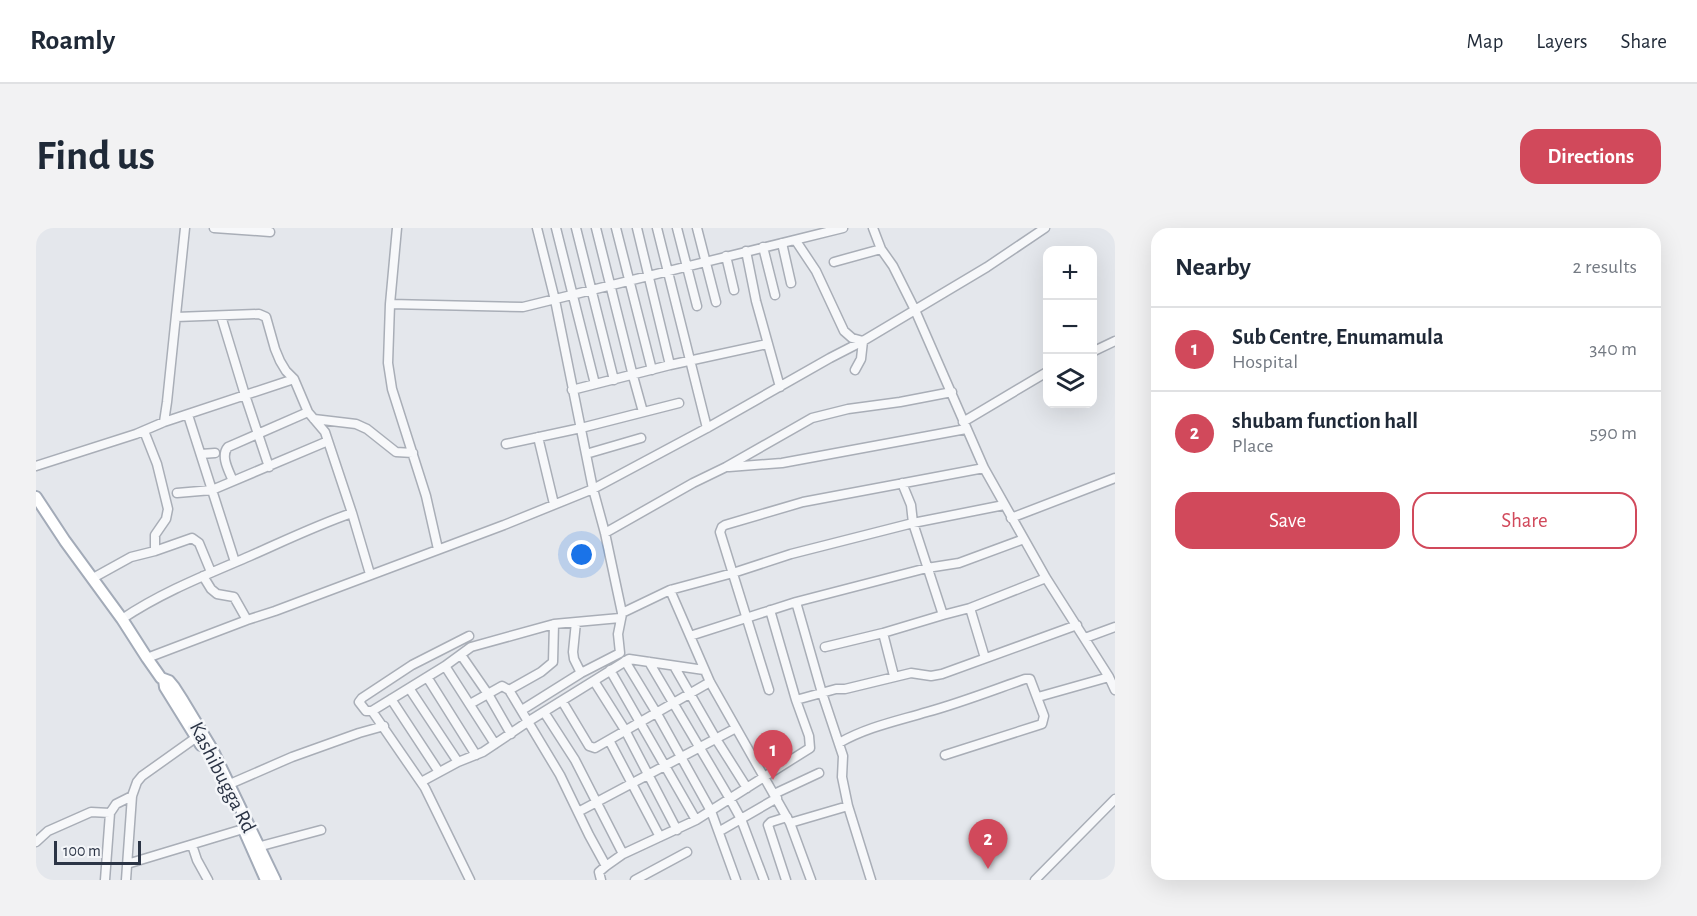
<!DOCTYPE html>
<html lang="en">
<head>
<meta charset="utf-8">
<style>
  :root { --surface:#fff; --page:#f2f2f3; --text:#1f2937; --muted:#747a83; --line:#e0e1e3; --accent:#d1495b }
  body { margin:0; font-family:"Alegreya Sans",sans-serif; background:var(--page); color:var(--text) }
  .controls { position:absolute; right:18px; top:18px; display:grid; overflow:hidden; border-radius:12px; box-shadow:0 6px 24px #0002 }
  .controls button { width:54px; height:54px; display:grid; place-items:center; padding:0; border:0; border-bottom:2px solid var(--line); background:var(--surface); color:var(--text); font:30px sans-serif }
  .scale { position:absolute; left:18px; bottom:15px; width:87px; box-sizing:border-box; padding-left:6px; border:3px solid #2b3445; border-top:0; font-size:16px; line-height:21px; white-space:nowrap; color:#2b3445; -webkit-text-stroke:4px #f4f6f9; paint-order:stroke }
  .you { position:absolute; left:546px; top:327px; width:21px; height:21px; margin:-15px; border:4px solid #fff; border-radius:50%; background:#1a73e8; box-shadow:0 0 0 9px #1a73e833 }
  .badge { display:grid; place-items:center; width:39px; height:39px; border-radius:50%; background:var(--accent); color:#fff; font-size:20px; font-weight:700 }
  .pin { position:absolute; translate:-50% -50px; filter:drop-shadow(0 2px 3px #0008) }
  .pin::after { content:''; position:absolute; top:32px; width:21px; height:18px; background:inherit; clip-path:polygon(0 0,100% 0,50% 100%) }
  .list { margin:0; padding:0; list-style:none }
  h2 { display:flex; justify-content:space-between; align-items:center; height:78px; margin:0; padding:0 24px; font-size:26px }
  h2 small { font-size:20px; font-weight:400; color:var(--muted) }
  .list li { display:grid; grid-template-columns:39px 1fr auto; gap:18px; align-items:center; box-sizing:border-box; height:84px; padding:0 24px; border-top:2px solid var(--line) }
  .list b { display:block; font-size:22px; white-space:nowrap }
  .list p { margin:0; font-size:20px; white-space:nowrap; color:var(--muted) }
  .list em { font-size:20px; font-style:normal; color:var(--muted) }
  .actions { display:flex; gap:12px; padding:18px 24px }
  .actions a { flex:1; padding:14px 0; border:2px solid var(--accent); border-radius:18px; text-align:center; font-size:21px; color:var(--accent) }
  .actions .main { background:var(--accent); color:#fff }
  .icon { flex:none; width:33px; height:33px; fill:none; stroke:currentColor; stroke-width:2; stroke-linecap:round; stroke-linejoin:round }
  .map { position:relative; flex:none; width:1079px; height:652px; overflow:hidden; border-radius:18px }
  header { display:flex; align-items:center; gap:36px; box-sizing:border-box; height:84px; padding:0 30px; background:var(--surface); border-bottom:2px solid var(--line) }
  header strong { font-size:28px }
  nav { display:flex; gap:33px; margin-inline-start:auto; font-size:21px }
  .intro { display:flex; align-items:center; justify-content:space-between; box-sizing:border-box; height:144px; padding:0 36px }
  h1 { margin:0; font-size:42px }
  .button { padding:15px 27px; border-radius:18px; background:var(--accent); color:#fff; font-size:21px; font-weight:700 }
  main { display:flex; gap:36px; padding:0 36px }
  aside { flex:1; background:var(--surface); border-radius:18px; box-shadow:0 6px 24px #0002 }
  .map>svg:first-child { display:block }
  .lines { fill:none; stroke-linecap:round; stroke-linejoin:round }
  .minor-casing { stroke:#a9aeb7; stroke-width:11 }
  .major-casing { stroke:#a3abb8; stroke-width:14 }
  .minor { stroke:#f7f8fa; stroke-width:8 }
  .major { stroke:#fff; stroke-width:10 }
  .labels { text-anchor:middle; stroke-width:5; stroke-linejoin:round; paint-order:stroke }
  .street-label { font-size:21px; fill:#2b3445; stroke:#f4f6f9 }
</style>
</head>
<body>
<header>
<strong>Roamly</strong>
<nav><a>Map</a><a>Layers</a><a>Share</a></nav>
</header>
<div class="intro"><h1>Find us</h1><a class="button">Directions</a></div>
<main>
<div class="map">
<svg width="1079" height="652" viewBox="0 0 1079 652">
  <rect width="100%" height="100%" fill="#e4e7ec"/>
  <g class="lines">
    <!-- minor casing -->
    <g class="minor-casing">
      <path id="minor" d="M178 0 234 4
        M361 0 354 76 352 135 356 161 390 268 402 321
        M501 0 519 72 557 261 569 305 586 385 634 362 674 454 754 595 775 652
        M520 0 559 156
        M540 0 578 152
        M560 0 597 148 607 184
        M580 0 616 142
        M601 0 634 137
        M621 0 671 200
        M641 0 661 78
        M661 0 680 74
        M837 0 845 21 857 38 879 82 948 240 1010 350 1073 449 1079 462
        M760 13 780 43 808 103 816 110 827 113 825 131 819 142
        M746 15 755 55
        M727 19 739 67
        M710 23 720 73 744 159
        M690 28 698 62
        M798 34 845 21
        M354 76 487 79 807 0
        M185 88 209 167 233 239
        M140 89 223 86 230 89 239 121 244 133 250 143 258 151 272 184 289 204 316 285 334 346
        M1056 124 1079 113
        M536 162 634 137 731 116
        M152 187 199 334
        M278 191 320 196 331 201 360 224 377 225
        M128 194 131 174 149 0
        M927 194 1011 144
        M502 209 518 276
        M470 216 545 200 643 175
        M165 226 179 225
        M550 226 605 210
        M0 238 100 206 128 194 258 151
        M693 239 746 235 930 201
        M197 253C193 243 184 228 192 219L272 184
        M866 255 875 277 877 295 907 387 934 380 949 430
        M141 265 176 262 292 213
        M975 290 1079 250
        M569 305 657 255 690 239 776 190 812 181 864 174 916 164
        M119 323 156 310 163 315 175 344
        M167 348 175 361 181 366 198 369 211 392
        M57 350 95 329 119 323V307L130 291 132 281 121 236 108 203
        M634 362 697 345 755 326 877 295 968 277
        M760 374 786 465 807 528 806 549 812 578
        M934 380 1010 350
        M86 391C126 364 170 347 214 328 248 313 281 297 316 285
        M540 394 537 424 538 431 545 445
        M847 405 858 448
        M654 408 760 374 891 340 923 335 988 311
        M1049 410 1079 399
        M789 419 847 405 907 387
        M425 427 452 466 475 506
        M111 430 211 392 239 383 468 297 557 261 671 200 794 130 827 113 951 39 1009 0
        M589 433 620 484 675 583 700 652
        M613 434 694 571 705 591 728 652
        M409 438 459 516
        M638 438 680 511 711 560
        M574 442 660 592
        M391 449 440 527
        M558 453 589 502 641 602
        M373 460 422 534
        M473 462 505 444 517 434 518 396
        M733 462 684 304 686 299 689 297 767 274 948 240
        M1002 469 1073 449
        M355 471 403 544
        M760 472 800 461H809L875 445 895 448 906 446 1041 397
        M526 473 553 518 559 520 674 454
        M434 476 466 458 473 462 524 547 553 607 570 638 587 626 660 592 774 520 773 508 760 472 734 382
        M486 482 545 445 584 425 582 406 586 386
        M336 483H330L323 474 326 470 376 437 433 408
        M508 484 539 532 587 626
        M573 512 624 609
        M803 515C831 499 861 493 891 484 924 475 957 462 989 451H994L1008 488 1006 496 909 527
        M385 554 422 534 447 524 493 493 593 431 668 442
        M187 559 256 529 323 505 348 498
        M738 566 783 545
        M542 584 700 500
        M754 595 812 578 835 652
        M684 603 741 570
        M0 614 12 603 55 584 74 585
        M156 617 161 632 172 652
        M218 620 285 602
        M91 636 207 601
        M69 652 74 585 80 576 96 568
        M90 652 96 568 101 554 106 548 165 506
        M434 652 389 560 336 483 409 438 435 419 518 396 584 390
        M565 652 563 644 570 638
        M599 652 651 624
        M750 652 732 597 735 594 751 589
        M999 652 1079 571"/>
    </g>
    <!-- major casing -->
    <g class="major-casing">
      <path id="major" d="M0 269 29 313 86 391 111 430 125 450 133 453 138 459 147 473 176 521 239 652
        M128 452 129 459 165 517
        M207 600 230 652"/>
    </g>
    <!-- minor -->
    <use href="#minor" class="minor"/>
    <!-- major -->
    <use href="#major" class="major"/>
  </g>
  <g class="labels">
    <!-- street labels -->
    <g class="street-label">
      <text transform="translate(187 549) rotate(63)" y="7">Kashibugga Rd</text>
    </g>
  </g>
</svg>
<div class="controls">
<button>+</button>
<button>−</button>
<button><svg class="icon" aria-label="layers" viewBox="0 0 24 24"><path d="M12 4l9 5-9 5-9-5zM3 14l9 5 9-5"/></svg></button>
</div>
<div class="scale">100 m</div>
<div class="you"></div>
<div class="pin badge" style="left:737px;top:552px">1</div>
<div class="pin badge" style="left:952px;top:641px">2</div>
</div>
<aside>
<h2>Nearby<small>2 results</small></h2>
<ul class="list">
<li><span class="badge">1</span><div><b>Sub Centre, Enumamula</b><p>Hospital</p></div><em>340 m</em></li>
<li><span class="badge">2</span><div><b>shubam function hall</b><p>Place</p></div><em>590 m</em></li>
</ul>
<div class="actions"><a class="main">Save</a><a>Share</a></div>
</aside>
</main>
</body>
</html>
